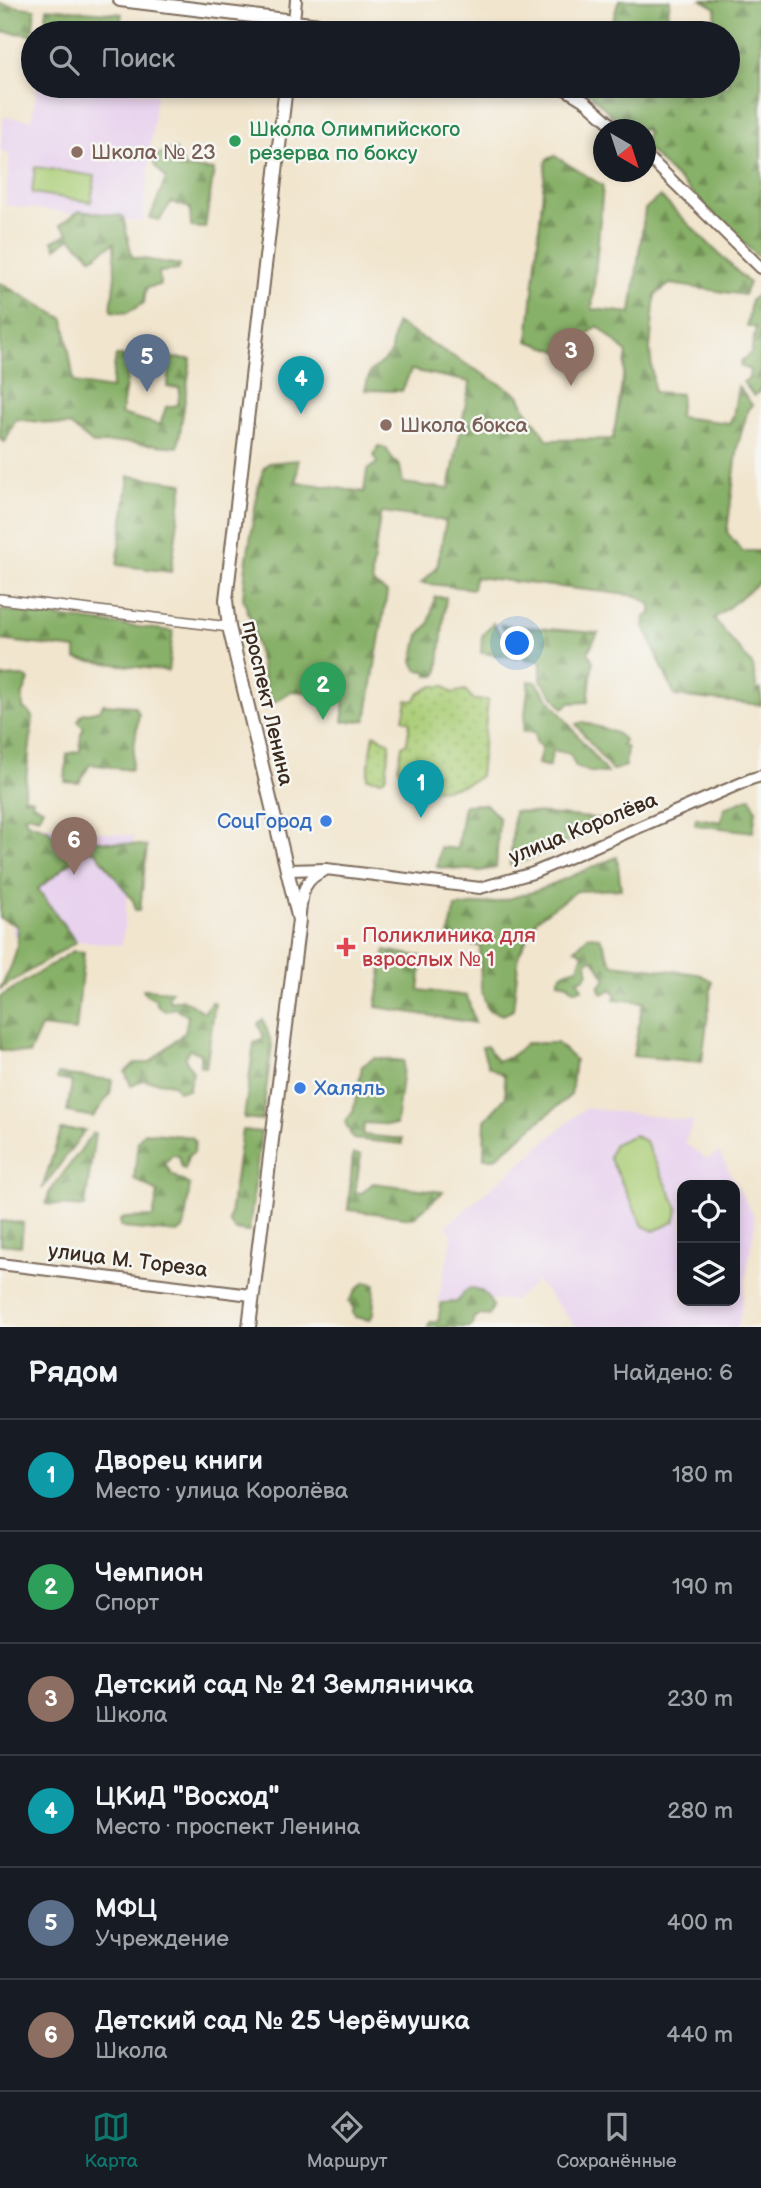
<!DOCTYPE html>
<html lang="ru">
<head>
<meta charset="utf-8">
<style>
  :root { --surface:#171b24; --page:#242831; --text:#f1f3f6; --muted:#9ea1a6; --line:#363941; --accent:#0f766e }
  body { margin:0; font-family:"Balsamiq Sans",sans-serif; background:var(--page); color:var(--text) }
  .controls { position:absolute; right:21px; bottom:21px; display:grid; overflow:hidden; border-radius:14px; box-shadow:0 4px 10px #0003 }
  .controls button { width:63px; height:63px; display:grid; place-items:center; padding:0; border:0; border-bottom:2px solid var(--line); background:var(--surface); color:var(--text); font:35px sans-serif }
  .compass { position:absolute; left:593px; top:119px; width:63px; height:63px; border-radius:50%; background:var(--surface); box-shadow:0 4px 10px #0003; rotate:141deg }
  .you { position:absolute; left:518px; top:644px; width:24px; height:24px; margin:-18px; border:5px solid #fff; border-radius:50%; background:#1a73e8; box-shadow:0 0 0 10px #1a73e833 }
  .badge { display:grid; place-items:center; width:46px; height:46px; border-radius:50%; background:var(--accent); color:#fff; font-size:23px; font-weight:700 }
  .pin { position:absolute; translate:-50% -58px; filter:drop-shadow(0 2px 4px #0008) }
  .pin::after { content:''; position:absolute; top:37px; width:24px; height:21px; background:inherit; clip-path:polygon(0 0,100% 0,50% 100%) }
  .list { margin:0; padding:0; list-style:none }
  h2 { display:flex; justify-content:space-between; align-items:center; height:91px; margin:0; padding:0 28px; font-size:30px }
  h2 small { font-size:23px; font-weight:400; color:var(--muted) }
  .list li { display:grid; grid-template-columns:46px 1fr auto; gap:21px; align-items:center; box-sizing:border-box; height:112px; padding:0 28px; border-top:2px solid var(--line) }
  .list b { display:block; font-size:26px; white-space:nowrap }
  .list p { margin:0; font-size:23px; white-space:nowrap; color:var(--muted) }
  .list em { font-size:23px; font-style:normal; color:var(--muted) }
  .icon { flex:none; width:38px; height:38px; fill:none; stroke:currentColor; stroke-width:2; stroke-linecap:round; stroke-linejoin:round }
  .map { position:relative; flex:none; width:761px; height:1327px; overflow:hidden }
  .search { position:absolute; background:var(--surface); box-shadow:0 4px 10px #0003; left:21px; right:21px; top:21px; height:77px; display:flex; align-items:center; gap:18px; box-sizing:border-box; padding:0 24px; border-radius:38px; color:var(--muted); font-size:26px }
  .sheet { height:763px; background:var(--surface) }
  nav { display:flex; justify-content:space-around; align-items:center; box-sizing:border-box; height:98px; border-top:2px solid var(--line); background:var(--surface); font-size:19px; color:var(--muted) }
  nav a { display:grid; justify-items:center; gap:4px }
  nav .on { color:var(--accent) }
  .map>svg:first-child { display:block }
  .built { fill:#e8d2ee; fill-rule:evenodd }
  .forest { fill:url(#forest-firs); stroke:#616d42; stroke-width:2 }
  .park { fill:url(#park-dots); stroke:#727c4a; stroke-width:2 }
  .pitch { fill:#aacd76; stroke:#727c4a; stroke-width:2 }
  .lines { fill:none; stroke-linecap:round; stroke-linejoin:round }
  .minor-casing { stroke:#7b6b5b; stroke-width:12 }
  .tertiary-casing { stroke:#7b6b5b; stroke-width:14 }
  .secondary-casing { stroke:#7b6b5b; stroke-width:16 }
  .minor { stroke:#fff; stroke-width:9 }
  .tertiary { stroke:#fff; stroke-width:10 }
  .secondary { stroke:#fff; stroke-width:12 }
  .leisure-dot { fill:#2e9e5b; stroke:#f6f6f2; stroke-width:2.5 }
  .education-dot { fill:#8d6e63; stroke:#f6f6f2; stroke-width:2.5 }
  .shop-dot { fill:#3f7fe0; stroke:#f6f6f2; stroke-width:2.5 }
  .health-dot { fill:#e0444e; stroke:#f6f6f2; stroke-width:2.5 }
  .labels { text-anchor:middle; stroke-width:5; stroke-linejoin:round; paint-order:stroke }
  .leisure-label { font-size:21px; fill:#27864d; stroke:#f6f6f2; text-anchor:start }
  .education-label { font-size:21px; fill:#785e54; stroke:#f6f6f2; text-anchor:start }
  .street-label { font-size:21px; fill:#3b2a1e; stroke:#f6f6f2 }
  .shop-label { font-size:21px; fill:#366cbe; stroke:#f6f6f2; text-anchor:end }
  .health-label { font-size:21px; fill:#be3a42; stroke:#f6f6f2; text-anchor:start }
</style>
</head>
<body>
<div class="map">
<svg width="761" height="1327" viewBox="0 0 761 1327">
  <defs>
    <pattern id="forest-firs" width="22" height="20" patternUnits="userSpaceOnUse" patternTransform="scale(1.75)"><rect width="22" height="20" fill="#87b067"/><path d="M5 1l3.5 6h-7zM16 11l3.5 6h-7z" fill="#708f54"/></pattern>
    <pattern id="park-dots" width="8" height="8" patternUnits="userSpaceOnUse" patternTransform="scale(1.75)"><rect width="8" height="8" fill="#aacd76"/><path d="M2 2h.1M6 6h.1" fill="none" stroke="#93b066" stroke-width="1.8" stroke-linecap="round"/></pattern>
  </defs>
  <rect width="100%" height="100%" fill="#f6f6f2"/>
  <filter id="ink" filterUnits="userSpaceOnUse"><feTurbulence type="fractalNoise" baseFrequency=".0143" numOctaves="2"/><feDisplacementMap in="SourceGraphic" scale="14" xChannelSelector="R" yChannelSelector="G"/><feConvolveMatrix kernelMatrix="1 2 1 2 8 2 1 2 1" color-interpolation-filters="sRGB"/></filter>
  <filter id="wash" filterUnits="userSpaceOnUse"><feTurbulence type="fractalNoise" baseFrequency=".00686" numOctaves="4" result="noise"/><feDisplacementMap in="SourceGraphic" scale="28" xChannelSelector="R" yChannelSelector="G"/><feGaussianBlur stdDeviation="1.57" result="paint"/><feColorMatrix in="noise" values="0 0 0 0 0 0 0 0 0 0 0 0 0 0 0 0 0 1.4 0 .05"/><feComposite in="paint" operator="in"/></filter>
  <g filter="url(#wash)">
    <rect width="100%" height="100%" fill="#f1e5cd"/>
    <!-- built -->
    <path class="built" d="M37 86H93L156 95 143 222 5 205 10 156 0 149 4 117 32 120Z
      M24 823 134 836 122 945 12 935Z
      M585 1108 694 1121 685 1143 707 1159 719 1152 753 1215 755 1223 738 1327H576L537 1281 515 1300 438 1301 453 1235 446 1226ZM682 1185H735V1301H682Z"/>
    <!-- forest -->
    <path class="forest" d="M619 0H670L665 33H609Z
      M702 0H761V260L646 148V130L626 129 591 95 579 87 581 86H728V33H713L716 8Z
      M0 4 35 9 32 35 0 31Z
      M47 8 122 14 118 33H44Z
      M175 149 185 168 214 170 205 228 191 227 190 208 171 202 160 220 150 218 166 178 154 165V156Z
      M555 156 603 186 592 309 631 313 645 209 660 196 749 283 744 295 670 284 655 295 650 349 654 392 681 394 679 417 729 423 733 417 738 386 752 405 748 409 738 445 727 532 742 551H761V581L714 619 753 666 757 691 761 689V705L675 696 644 626 645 617 651 614V605L638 596 475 577 473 589 421 583 437 567 446 521 383 512 380 516 372 573 373 583 387 593 366 720 343 722V700L339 695 291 691 277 701 269 702 251 621 243 598 246 565 259 483 264 468 269 463 298 460 297 482 364 492 367 470 377 463 374 455 378 446 386 448 393 460 400 466 403 483 449 489 470 382 411 370 402 391 365 390 370 372 390 355 396 323 519 395 525 408 548 440 613 439 627 353 598 326 563 353 528 341 546 160Z
      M79 211 123 216 132 257 180 265 178 270 159 272 160 285 146 288 144 303 127 313 111 311 115 274 114 243 92 258 71 238 56 248 53 241 69 233 60 225Z
      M0 283 64 319 74 383 111 389 116 356H131L121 414 160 425 166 407 178 405 180 388 167 387 172 358 191 359 178 447 125 442 93 444 71 426 16 419 5 442 0 439Z
      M761 292V390L754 396 743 382 749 379 750 370 740 366 741 361 751 353 756 328 747 326 751 300Z
      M129 476 183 483 171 572 117 565Z
      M435 597H446L438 673 435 676H428L426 671 417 670 413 661 419 635 429 624Z
      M0 610 173 631 168 671 76 659V649L0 640Z
      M493 623 518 658 481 653 482 636Z
      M501 625 598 633 588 652 593 661 588 702 570 703 563 708 541 680V661L525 659Z
      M22 676 29 680 23 694V708L29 712 33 719 24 797 33 799 32 804 43 808 39 817 29 814 24 816 27 822 48 829 54 836 147 846 140 910H135L134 902 96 852 87 849 38 889 76 942 0 989C10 971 22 946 16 925L0 918V685L2 677Z
      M529 681 536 682 607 773 590 772 576 767 570 754 553 750 549 767 538 764 542 747 536 743 535 732H523Z
      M103 704 134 706 139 713 131 770 90 764 79 783 65 782 67 754 80 751 81 733 84 728 78 721 82 714 100 710Z
      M583 722C597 728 614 728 624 740L623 745 627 748 625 766 612 771 576 724Z
      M751 797 756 810 753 832 695 825 696 818 721 822 724 808Z
      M486 804 499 818 496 868 480 871 437 867 440 847 457 849 464 805Z
      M514 811 601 819 599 828 524 861 510 865Z
      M617 857 621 889 577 891 537 919 519 954 513 1010 503 1015 488 1010 481 989 480 946 448 940 455 907 497 902 536 891Z
      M588 936 600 937 612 964 699 974 712 981 702 1062 633 1056 643 1002 614 999 616 995 612 989 603 994 599 987 606 979 594 959 587 961 588 971 585 978 578 980 582 989 573 990 568 984 558 982C560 971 568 971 578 968L583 953 575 949Z
      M385 950 423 957 419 990 467 996 475 1023 376 1007Z
      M73 951 84 952 76 1031 41 1027 29 1054 0 1050V997Z
      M143 989 172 991 168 997 171 1002 182 999 204 1012 212 1002 215 1003 206 1067 200 1066V1054L190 1049 185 1058 193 1072 188 1090 178 1091 173 1084 142 1080 131 1086 125 1072 135 1063H149L185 1032 188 1016 174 1008 165 1011 158 1006 155 999 145 994Z
      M263 1019 272 1045 262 1120 244 1118 254 1043 260 1041 264 1037 258 1024Z
      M526 1043H557L575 1060 571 1095 495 1158H484L485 1120 506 1097 504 1075 488 1066 482 1047 487 1046 497 1061 513 1055Z
      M374 1058 404 1061 396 1125 364 1123 363 1135 402 1139V1144L353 1139 345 1122 353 1112 362 1066Z
      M58 1074 112 1080 110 1094 93 1117 67 1112 72 1082 57 1079Z
      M61 1130H85L42 1189Z
      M242 1130 261 1132 249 1232 235 1230 229 1222Z
      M144 1132 192 1137 195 1141 194 1152 188 1156 185 1169 182 1168 179 1156 172 1155 165 1163 172 1175 190 1185 184 1228 178 1233 123 1228 120 1226V1220L125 1218 153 1217 158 1192 134 1179 138 1141Z
      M93 1133H95L85 1207 46 1204 49 1193Z
      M353 1154 361 1155 355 1192 362 1193 373 1183 443 1192 413 1218 348 1210Z
      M0 1221 23 1223 21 1246 0 1244Z
      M365 1282 375 1284 373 1314 370 1320 355 1317 352 1313 354 1309 349 1302 357 1289Z
      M470 1288C483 1289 486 1294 493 1306L489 1316 479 1315 473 1318V1325L470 1327H428L430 1322H438L441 1303 457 1302 464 1292Z"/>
    <!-- park -->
    <path class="park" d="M433 686H445L452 693 465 690 474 700H488L480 776C467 787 434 793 417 789 412 787 407 783 402 780L398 766 402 746 407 743 410 722 403 719 407 700 414 701 419 693Z
      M374 734 390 743 386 776 382 780 367 778Z"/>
    <!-- pitch -->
    <path class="pitch" d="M35 167 95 176 91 202 32 193Z
      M634 1135 645 1141 678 1208 674 1222 654 1231 643 1226 609 1157 614 1144Z"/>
  </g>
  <g filter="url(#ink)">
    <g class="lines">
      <!-- minor casing -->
      <g class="minor-casing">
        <path id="minor" d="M0 599 229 627"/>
      </g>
      <!-- tertiary casing -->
      <g class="tertiary-casing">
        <path id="tertiary" d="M296 0 294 21 400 33
          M560 86 586 102 618 130
          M646 155 761 268
          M288 870 326 869 480 888 533 873 751 779 761 776
          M300 914C302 894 303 879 324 871
          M0 1264 251 1295"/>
      </g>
      <!-- secondary casing -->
      <g class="secondary-casing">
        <path id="secondary" d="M120 0 294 21 292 33
          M249 1327 299 920 229 627 226 600 286 86"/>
      </g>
      <!-- minor -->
      <use href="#minor" class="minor"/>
      <!-- tertiary -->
      <use href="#tertiary" class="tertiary"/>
      <!-- secondary -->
      <use href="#secondary" class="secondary"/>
    </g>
  </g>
  <!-- markers -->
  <circle class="leisure-dot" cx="235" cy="141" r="7"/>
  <g class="education-dot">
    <circle cx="77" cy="152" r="7"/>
    <circle cx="386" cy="425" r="7"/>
  </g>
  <g class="shop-dot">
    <circle cx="326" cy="821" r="7"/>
    <circle cx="300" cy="1088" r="7"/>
  </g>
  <path class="health-dot" d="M342.5 936.5h7v7h7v7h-7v7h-7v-7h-7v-7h7z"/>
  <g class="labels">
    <!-- leisure labels -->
    <g class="leisure-label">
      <text x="249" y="136">Школа Олимпийского<tspan x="249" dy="24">резерва по боксу</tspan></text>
    </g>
    <!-- education labels -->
    <g class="education-label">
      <text x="91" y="159">Школа № 23</text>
      <text x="400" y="432">Школа бокса</text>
    </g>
    <!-- street labels -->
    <g class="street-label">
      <text transform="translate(268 703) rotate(77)" y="7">проспект Ленина</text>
      <text transform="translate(583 828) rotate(-22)" y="7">улица Королёва</text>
      <text transform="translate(128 1260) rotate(7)" y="7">улица М. Тореза</text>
    </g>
    <!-- shop labels -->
    <g class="shop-label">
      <text x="312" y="828">СоцГород</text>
      <text x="314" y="1095" text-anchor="start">Халяль</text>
    </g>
    <!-- health labels -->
    <g class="health-label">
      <text x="362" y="942">Поликлиника для<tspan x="362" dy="24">взрослых № 1</tspan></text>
    </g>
  </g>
</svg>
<div class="controls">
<button><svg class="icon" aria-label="locate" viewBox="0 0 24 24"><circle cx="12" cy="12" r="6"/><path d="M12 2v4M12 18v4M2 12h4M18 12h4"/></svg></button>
<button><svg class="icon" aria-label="layers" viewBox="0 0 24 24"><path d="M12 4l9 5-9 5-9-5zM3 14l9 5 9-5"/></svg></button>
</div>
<svg class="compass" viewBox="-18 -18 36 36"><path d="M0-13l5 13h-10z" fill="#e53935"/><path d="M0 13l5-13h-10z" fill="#9ea1a6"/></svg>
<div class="you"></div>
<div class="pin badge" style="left:421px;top:818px;background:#0f9aa8">1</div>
<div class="pin badge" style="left:323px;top:720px;background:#2e9e5b">2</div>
<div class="pin badge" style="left:571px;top:386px;background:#8d6e63">3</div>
<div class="pin badge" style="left:301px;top:414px;background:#0f9aa8">4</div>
<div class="pin badge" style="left:147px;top:392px;background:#5c6f8a">5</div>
<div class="pin badge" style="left:74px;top:875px;background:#8d6e63">6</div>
<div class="search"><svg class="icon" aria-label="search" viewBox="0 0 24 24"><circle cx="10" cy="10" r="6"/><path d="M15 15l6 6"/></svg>Поиск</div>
</div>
<section class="sheet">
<h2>Рядом<small>Найдено: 6</small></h2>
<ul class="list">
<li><span class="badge" style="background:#0f9aa8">1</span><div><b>Дворец книги</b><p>Место · улица Королёва</p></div><em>180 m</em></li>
<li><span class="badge" style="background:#2e9e5b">2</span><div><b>Чемпион</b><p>Спорт</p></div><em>190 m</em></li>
<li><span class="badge" style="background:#8d6e63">3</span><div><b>Детский сад № 21 Земляничка</b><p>Школа</p></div><em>230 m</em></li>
<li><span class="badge" style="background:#0f9aa8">4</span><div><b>ЦКиД &quot;Восход&quot;</b><p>Место · проспект Ленина</p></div><em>280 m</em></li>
<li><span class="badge" style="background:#5c6f8a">5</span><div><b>МФЦ</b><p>Учреждение</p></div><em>400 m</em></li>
<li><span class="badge" style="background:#8d6e63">6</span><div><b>Детский сад № 25 Черёмушка</b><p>Школа</p></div><em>440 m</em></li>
</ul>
</section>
<nav>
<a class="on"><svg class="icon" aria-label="map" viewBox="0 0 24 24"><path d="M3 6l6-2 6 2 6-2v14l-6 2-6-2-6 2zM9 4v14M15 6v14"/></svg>Карта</a>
<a><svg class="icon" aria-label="directions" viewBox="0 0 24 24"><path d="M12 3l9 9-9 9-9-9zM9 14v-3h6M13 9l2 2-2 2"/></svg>Маршрут</a>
<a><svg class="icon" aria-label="saved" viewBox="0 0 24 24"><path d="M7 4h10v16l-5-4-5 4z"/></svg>Сохранённые</a>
</nav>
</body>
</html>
